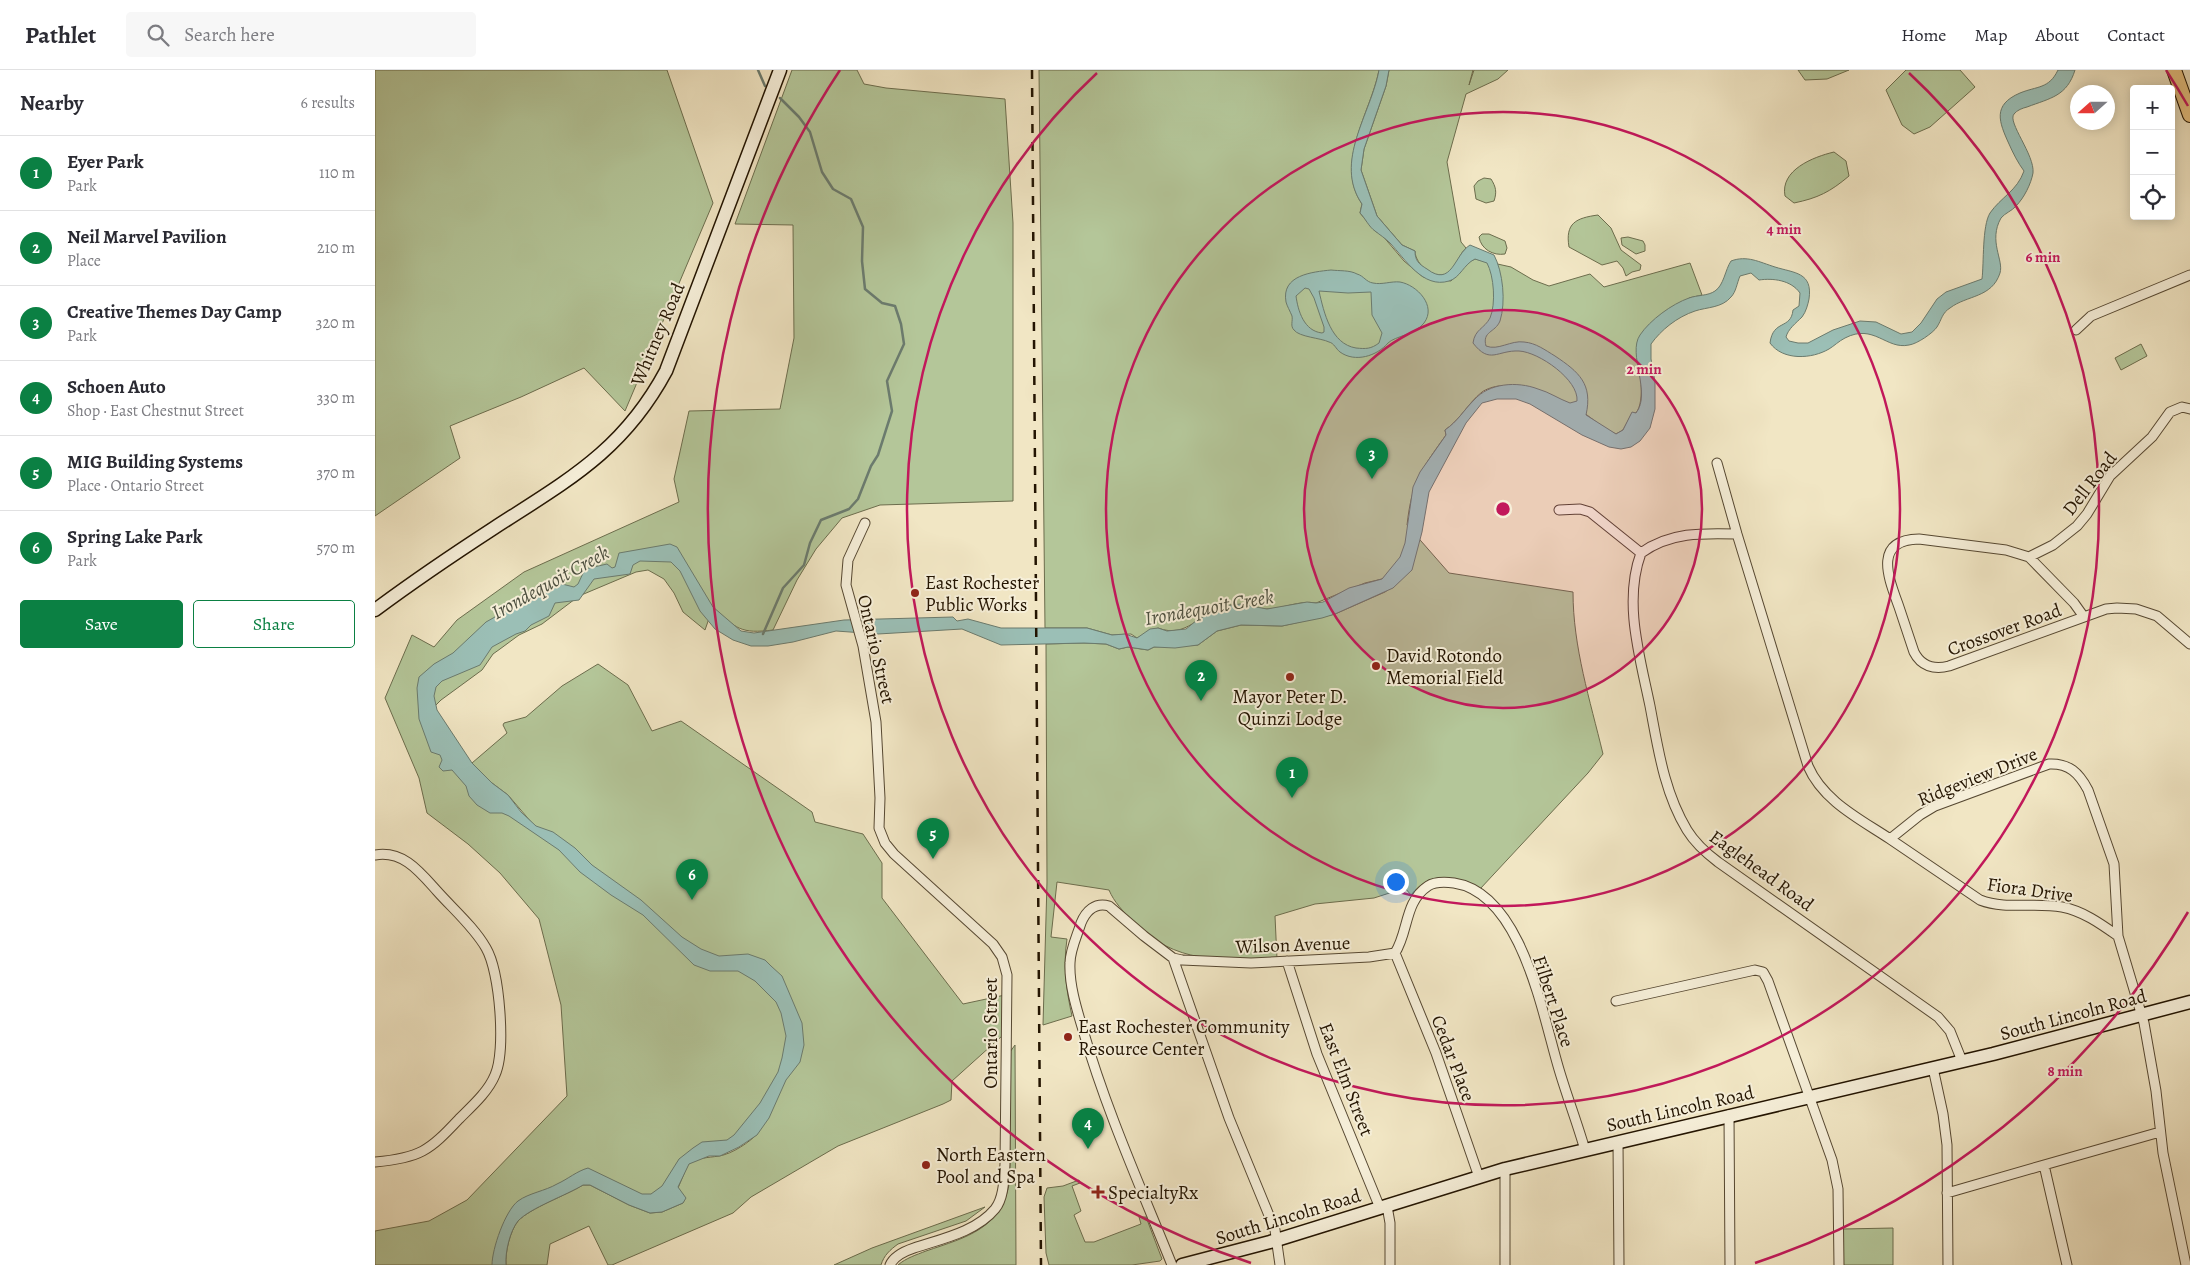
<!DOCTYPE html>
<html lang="en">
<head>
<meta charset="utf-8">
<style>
  :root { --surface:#fff; --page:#f7f7f7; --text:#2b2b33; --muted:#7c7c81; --line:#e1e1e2; --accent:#0b8043 }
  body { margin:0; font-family:Alegreya,serif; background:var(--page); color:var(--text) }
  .controls { position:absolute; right:15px; top:15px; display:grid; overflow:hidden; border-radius:5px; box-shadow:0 2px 12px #0003 }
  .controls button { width:45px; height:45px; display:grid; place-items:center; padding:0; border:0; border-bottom:1px solid var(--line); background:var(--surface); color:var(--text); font:25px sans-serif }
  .compass { position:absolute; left:1695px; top:15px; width:45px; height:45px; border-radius:50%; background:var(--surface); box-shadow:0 2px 12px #0003; rotate:249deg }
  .you { position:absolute; left:1020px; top:811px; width:18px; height:18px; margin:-12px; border:4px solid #fff; border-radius:50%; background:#1a73e8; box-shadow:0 0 0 8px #1a73e833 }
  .badge { display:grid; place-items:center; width:32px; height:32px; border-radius:50%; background:var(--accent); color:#fff; font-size:16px; font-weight:700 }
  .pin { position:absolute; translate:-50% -41px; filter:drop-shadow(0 1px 2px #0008) }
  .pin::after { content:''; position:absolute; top:26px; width:18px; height:15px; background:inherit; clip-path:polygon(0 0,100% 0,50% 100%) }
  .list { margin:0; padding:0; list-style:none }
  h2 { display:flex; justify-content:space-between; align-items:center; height:65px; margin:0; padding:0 20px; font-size:21px }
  h2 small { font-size:16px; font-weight:400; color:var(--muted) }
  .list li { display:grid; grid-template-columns:32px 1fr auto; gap:15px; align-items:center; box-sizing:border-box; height:75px; padding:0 20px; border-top:1px solid var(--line) }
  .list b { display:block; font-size:19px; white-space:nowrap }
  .list p { margin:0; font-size:16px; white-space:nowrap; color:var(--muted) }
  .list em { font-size:16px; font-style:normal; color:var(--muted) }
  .actions { display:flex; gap:10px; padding:15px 20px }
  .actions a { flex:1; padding:11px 0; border:1px solid var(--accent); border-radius:5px; text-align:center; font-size:18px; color:var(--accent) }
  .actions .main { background:var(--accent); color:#fff }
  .icon { flex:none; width:28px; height:28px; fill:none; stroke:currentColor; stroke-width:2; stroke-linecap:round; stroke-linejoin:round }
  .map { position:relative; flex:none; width:1815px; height:1195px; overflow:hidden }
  header { display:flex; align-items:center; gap:30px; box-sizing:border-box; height:70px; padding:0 25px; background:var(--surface); border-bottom:1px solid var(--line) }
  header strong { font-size:24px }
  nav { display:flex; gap:28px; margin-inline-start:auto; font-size:18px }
  .search { width:350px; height:45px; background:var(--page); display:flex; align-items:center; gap:12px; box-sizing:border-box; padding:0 18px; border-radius:5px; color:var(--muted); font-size:19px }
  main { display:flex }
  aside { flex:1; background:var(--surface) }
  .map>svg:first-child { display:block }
  .green { fill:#b4c699; stroke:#6c6d4d }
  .water { fill:#9bbfb6; stroke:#6b7b6e; fill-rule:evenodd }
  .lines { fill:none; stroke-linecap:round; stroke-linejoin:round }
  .stream { stroke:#6b7b6e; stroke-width:2.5 }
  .street-casing { stroke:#564832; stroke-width:11 }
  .secondary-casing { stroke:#231401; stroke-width:15 }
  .primary-casing { stroke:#231401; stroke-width:16 }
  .street { stroke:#f6efd9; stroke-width:9 }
  .secondary { stroke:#f6efd9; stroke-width:12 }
  .primary { stroke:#e8c382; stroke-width:14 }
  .rail { stroke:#231401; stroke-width:2.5; stroke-dasharray:9 9; stroke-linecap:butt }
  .ring { fill:none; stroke:#c2185b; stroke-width:2.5 }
  .poi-dot { fill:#8f2418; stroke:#f6efd9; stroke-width:2 }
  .labels { text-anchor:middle; stroke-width:4; stroke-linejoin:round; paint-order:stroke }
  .street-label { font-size:19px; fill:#231401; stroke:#f6efd9 }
  .poi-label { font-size:19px; fill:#231401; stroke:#f6efd9; text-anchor:start }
  .water-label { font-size:20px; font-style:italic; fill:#4d5040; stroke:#f6efd9 }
  .centre { fill:#c2185b; stroke:#f6efd9; stroke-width:2.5 }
  .ring-label { font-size:15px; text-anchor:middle; font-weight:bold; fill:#c2185b; stroke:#f6efd9; stroke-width:4; stroke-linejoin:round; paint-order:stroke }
</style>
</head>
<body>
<header>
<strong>Pathlet</strong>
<div class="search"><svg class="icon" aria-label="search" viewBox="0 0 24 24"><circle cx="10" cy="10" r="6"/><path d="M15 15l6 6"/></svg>Search here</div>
<nav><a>Home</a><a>Map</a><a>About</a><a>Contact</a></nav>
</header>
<main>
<aside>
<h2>Nearby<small>6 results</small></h2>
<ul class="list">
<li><span class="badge">1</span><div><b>Eyer Park</b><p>Park</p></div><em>110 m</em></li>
<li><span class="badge">2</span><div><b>Neil Marvel Pavilion</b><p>Place</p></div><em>210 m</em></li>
<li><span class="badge">3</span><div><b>Creative Themes Day Camp</b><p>Park</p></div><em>320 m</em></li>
<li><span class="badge">4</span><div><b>Schoen Auto</b><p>Shop · East Chestnut Street</p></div><em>330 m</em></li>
<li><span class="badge">5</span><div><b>MIG Building Systems</b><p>Place · Ontario Street</p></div><em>370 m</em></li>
<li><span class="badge">6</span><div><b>Spring Lake Park</b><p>Park</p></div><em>570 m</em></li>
</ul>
<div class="actions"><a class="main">Save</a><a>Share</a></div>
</aside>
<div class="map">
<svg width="1815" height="1195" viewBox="0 0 1815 1195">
  <rect width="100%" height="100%" fill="#f1e6c4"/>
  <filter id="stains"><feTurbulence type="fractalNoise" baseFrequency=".004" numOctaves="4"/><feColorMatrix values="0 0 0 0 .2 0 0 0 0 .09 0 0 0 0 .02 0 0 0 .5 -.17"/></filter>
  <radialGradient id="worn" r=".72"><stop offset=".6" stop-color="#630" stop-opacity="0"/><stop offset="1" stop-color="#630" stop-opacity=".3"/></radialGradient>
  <!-- green -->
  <path class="green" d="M0 0H292L338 133 250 341 209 298 146 327 75 356 85 388 0 446Z
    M417 0H482L489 14 511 18 630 29 638 153V431L505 435 467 448 441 479 422 510 398 560C366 564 361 559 338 537L330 560 308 542 299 523 289 509 273 500 261 502 204 526 167 554 144 565 125 579 118 584 107 600 66 630 60 636 55 652C63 667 95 711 108 721 124 732 140 743 157 753L133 725 117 713 97 693 132 663 128 655 129 653 151 647 187 616 223 594 253 615 277 661 306 651 437 742 440 752 488 764 507 793V828L588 934 630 925 627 966 577 1011 576 1030 568 1034 463 1076 376 1127 358 1143 237 1195H233L214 1156 175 1174 172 1195H131C130 1182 135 1161 143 1151 155 1138 192 1125 208 1115H215L254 1135 275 1143 287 1142 308 1133 310 1128 303 1118 313 1094C326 1087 331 1088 344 1086 357 1084 375 1072 383 1063L355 1071 347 1077 324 1079 311 1085 293 1126 284 1135 265 1131 229 1112H193L144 1139 134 1153 125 1175V1195H0V1161L54 1151 92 1130 192 1026 186 935 164 849 125 803 93 774 52 743 44 708 10 628 37 565 59 577 82 550 149 502 304 432 299 409 314 341 405 339 419 268 418 155 360 154Z
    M664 0H1004C996 42 959 93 987 134L985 143 1000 161 1007 165 1029 191 1048 207 1076 211 1092 193 1100 189 1136 197 1158 210 1174 216 1215 204 1229 217 1315 193 1327 225 1314 228 1262 281C1264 297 1271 330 1261 343H1257L1248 360 1241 364C1223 356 1210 341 1193 333 1176 325 1144 318 1125 316 1120 316 1111 319 1107 322 1093 333 1086 349 1070 360L1071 365C1046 400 1037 411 1032 455L1074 503 1198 522C1198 577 1215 630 1228 684L1213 703 1105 819C1078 807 1057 799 1036 825L1030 818 999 828 940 834 900 846 902 889C845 890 801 895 757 851 748 841 739 832 734 820L682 812 676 867 692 869C688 896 691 919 697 946L668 955 672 812 671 574 709 573 731 574 744 579 753 577 773 580 779 577 823 575 842 561 866 555 907 556 960 544 1010 522 1025 511 1013 503 1007 509 990 513 941 533C924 530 908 539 891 539 877 539 864 532 849 536 824 543 812 569 783 558L762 568 756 564 737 565 712 558H670Z
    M1014 0H1098L1094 15 1099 0H1133L1123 9 1091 24 1072 92 1086 172 1091 178C1084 184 1082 196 1075 202 1061 212 1040 195 1040 181L1027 175 1002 146 986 100 989 79 1011 16Z
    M1423 0H1474L1452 9 1430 10Z
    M1531 0H1585L1600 17 1555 57 1539 64 1527 55 1511 20Z
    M1459 82 1471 91 1474 106C1455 122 1443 128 1419 133L1410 126C1405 100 1438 87 1459 82Z
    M1109 108 1116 109C1121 117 1122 122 1119 131L1111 133 1101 129 1099 116 1103 111Z
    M1223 145 1236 158 1246 180 1266 195 1265 200 1257 202 1251 206 1248 198 1242 191 1227 195 1194 177C1190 153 1201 148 1223 145Z
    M1107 164H1114L1130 171 1132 178 1130 184C1118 186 1106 179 1104 167Z
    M1253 167 1268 171 1270 175V181L1261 184 1247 175 1246 168Z
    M1766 274 1772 286 1746 300 1740 288Z
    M640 975 641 1195H523C531 1188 541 1185 551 1181 592 1167 627 1159 635 1110L634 991 635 982Z
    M704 1110 705 1113 697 1116 706 1141 699 1145 710 1172H719L766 1154 764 1147H771L787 1189 785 1191 757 1195H674L671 1183 669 1127 672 1118 688 1116Z
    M610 1137 591 1151 523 1174C515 1180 509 1185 506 1195H459L497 1178Z
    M1518 1158V1195H1468V1159Z"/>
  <!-- water -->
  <path class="water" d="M1004 0H1014L1011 16 989 79 986 100 1002 146 1027 175 1040 181C1040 191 1044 194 1052 199 1077 218 1079 185 1095 175L1119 185C1128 202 1131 232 1125 251 1120 263 1107 261 1111 276 1123 281 1136 270 1149 272 1161 273 1170 280 1180 286 1204 302 1218 314 1211 345L1241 364 1248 360 1257 342 1261 343C1277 323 1252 284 1265 265 1275 250 1297 234 1314 228 1322 225 1333 226 1340 221 1349 215 1350 200 1356 191 1372 185 1384 192 1400 197 1419 203 1438 202 1434 229 1433 234 1431 242 1427 247 1421 253 1413 259 1411 267L1414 271 1423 273H1433L1458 260 1485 251 1501 252 1526 264 1537 262 1546 253 1562 229 1571 222 1607 209C1609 193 1607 156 1615 143 1626 127 1642 121 1649 101 1643 93 1638 83 1634 74 1624 52 1617 35 1645 23 1662 16 1674 19 1683 0H1700C1692 26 1676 28 1652 37 1648 38 1642 40 1639 44 1632 52 1660 85 1658 103 1656 114 1649 128 1641 136 1637 141 1630 143 1626 148 1613 171 1629 190 1625 203 1617 228 1592 225 1575 238 1567 243 1567 249 1562 257 1558 263 1542 274 1534 275 1511 280 1499 253 1470 268 1464 271 1459 276 1454 279 1437 289 1408 291 1395 273 1398 249 1416 260 1418 240L1424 236 1425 223C1416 210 1398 208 1384 210L1376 203 1365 206C1362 213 1361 222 1356 227 1347 238 1332 237 1320 241 1302 247 1286 260 1276 274V289L1280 312V339L1275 358 1265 371 1256 377 1246 379 1234 377 1207 365 1155 334 1141 329H1122L1107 333 1091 353 1054 422 1047 462 1037 500 1018 518 960 544 947 548 907 556 866 555 842 561 823 575 800 578 779 577 773 580 753 577 744 579 731 574 709 573 626 575 587 559 503 564 461 561 418 572 393 576H376L358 570 340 559 325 541 305 501 296 492 265 491 258 495 255 504 219 509 204 530 180 533 174 546 156 555 150 561 141 564 117 577 105 595 67 611 61 617 59 626 62 640 97 693 117 713 133 725 146 742 161 756 178 762 200 778 217 795 266 830 307 867 326 879 344 886 373 884 390 890 396 896 407 906 427 953 429 975 425 992 411 1010 394 1048 382 1065 364 1077 345 1086H334L314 1094 303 1117 311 1128 308 1133 287 1142 275 1143 254 1135 215 1115H208C192 1125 155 1138 143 1151 135 1161 130 1182 131 1195H117C117 1179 130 1141 143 1131 154 1123 170 1121 182 1114 193 1109 202 1101 213 1098L267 1124H276L287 1116 304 1089 318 1078 327 1072 352 1070 359 1065 385 1033 403 1002 407 988 411 966 406 943 401 932 380 911 363 901H335L319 895 268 845 236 825 205 802 184 780 134 746 127 743H115L102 735 94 726 91 716 77 700 68 701 64 697 67 690 65 685 56 682 44 649 42 618 44 607 59 594 78 583 111 552 152 529 165 519 183 513 199 517 203 514 210 499 232 494 237 498 240 497 244 483 295 474 302 477 338 537 366 561 379 563 469 550 578 547 582 551 593 549 626 558H712L737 565 750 564 762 568 775 559 783 558 792 561 811 559 822 550 850 536 865 534 892 539 932 532 941 533 948 532 974 518 1007 509 1025 487 1030 473 1038 417 1045 402 1071 365 1070 360C1083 351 1088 341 1099 330 1114 313 1142 311 1163 319 1174 322 1184 329 1195 333L1202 331C1204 310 1164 282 1144 281 1122 280 1115 295 1098 273 1100 259 1109 259 1115 248 1121 234 1119 206 1112 193L1100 189C1089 194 1085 208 1074 211 1048 219 1030 189 1015 173 1010 168 1005 165 1000 161 994 157 990 148 985 143L987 134C958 92 996 44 1004 0Z
    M956 200C964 201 975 200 982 204 989 206 991 212 998 213 1007 215 1016 211 1025 212 1042 215 1062 236 1049 253 1040 265 1020 266 1013 273 1002 286 980 293 965 282 961 279 959 273 954 272 946 268 924 267 919 260 915 256 918 251 917 246 915 241 912 236 911 232 906 205 937 202 956 200ZM930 218 934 219 939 228 949 257V262L947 263C929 261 923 241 921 226ZM944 221 973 223 996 222 997 245 1007 263 1004 273C996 279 991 279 981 278 956 274 949 243 944 221Z"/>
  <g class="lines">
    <!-- stream -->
    <path class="stream" d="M383 0 390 16
      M388 564 408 518 429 495 435 473 446 450 474 439 483 429 496 396 503 385 517 341 512 311 529 274 526 254 520 236 507 233 490 219 487 191 488 157 476 129 458 119 447 102 435 62 424 47 405 28"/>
    <!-- street casing -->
    <g class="street-casing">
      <path id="street" d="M1701 260 1716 246 1815 205
        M1342 393 1362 464 1433 696C1448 731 1485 749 1515 769L1545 745 1560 736 1674 694C1694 693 1704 703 1713 720L1739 794 1743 866 1769 953 1781 1021 1788 1083 1811 1195
        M1184 440 1205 439 1215 442 1266 483
        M490 453 473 490 471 515 488 576 501 652 505 728 504 758 510 773 519 784 618 874 627 887 632 905 630 1094C629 1108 629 1128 620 1139 601 1162 566 1169 539 1178 530 1181 519 1186 515 1195
        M1266 483C1248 532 1265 587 1275 636 1283 678 1289 722 1312 760 1320 773 1331 783 1343 792L1563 947 1575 961 1587 991
        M1266 483C1295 462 1327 463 1362 464
        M1654 487 1678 475 1702 456 1712 444 1735 406 1777 367 1795 342 1807 337 1815 339
        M1709 547 1699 533 1654 487 1631 480 1544 469C1497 470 1514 509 1524 537 1529 552 1534 567 1539 582 1546 596 1559 600 1574 596L1731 539 1742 538 1761 539 1782 546 1815 574
        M1515 769 1605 830C1631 840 1660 832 1687 837 1708 841 1726 854 1743 866
        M0 785C28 780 45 802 62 821 78 839 99 857 111 878 125 902 131 981 120 1005 113 1022 97 1036 84 1049 54 1081 45 1088 0 1092
        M1020 883 1061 983 1104 1107
        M798 888 854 1048 900 1160 905 1195
        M912 891 942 984 1005 1138
        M1241 931 1380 900 1388 902 1393 911 1457 1090 1463 1119 1464 1195
        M1558 998 1568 1044 1572 1075 1573 1195
        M1354 1045 1355 1195
        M1243 1072 1244 1195
        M1130 1099V1195
        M1572 1123 1669 1095
        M1012 1136 1015 1153V1195
        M797 1195C766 1118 731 1040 708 960 702 940 694 915 695 893 695 880 702 866 706 853 711 841 720 832 734 836L769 866 798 888 807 890 876 893 994 887 1020 883C1034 861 1029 832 1053 816 1059 812 1071 812 1079 813 1146 823 1167 942 1183 996 1191 1024 1202 1052 1210 1080
        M1692 1195 1669 1095 1785 1062"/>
    </g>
    <!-- secondary casing -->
    <g class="secondary-casing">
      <path id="secondary" d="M0 540C39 511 79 484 119 458 193 410 248 381 291 301L405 0
        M807 1195 895 1172 1130 1099 1618 984 1815 932"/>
    </g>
    <!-- primary casing -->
    <g class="primary-casing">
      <path id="primary" d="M1799 0 1815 45"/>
    </g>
    <!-- street -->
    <use href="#street" class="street"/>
    <!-- secondary -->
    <use href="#secondary" class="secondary"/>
    <!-- primary -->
    <use href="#primary" class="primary"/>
    <!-- rail -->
    <path class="rail" d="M657 0 666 1195"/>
  </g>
  <!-- distance rings -->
  <circle cx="1128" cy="439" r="199" fill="#c2185b" fill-opacity=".12"/>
  <g class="ring">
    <circle cx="1128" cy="439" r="199"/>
    <circle cx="1128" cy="439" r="397"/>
    <path d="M1534 3A596 596 0 1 1 722 3"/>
    <path d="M1813 842A795 795 0 0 1 1380 1193M876 1193A795 795 0 0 1 465 0M1791 0A795 795 0 0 1 1813 36"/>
  </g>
  <!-- markers -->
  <g class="poi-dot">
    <circle cx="540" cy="523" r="5"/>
    <circle cx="1001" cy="596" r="5"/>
    <circle cx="915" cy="607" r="5"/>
    <circle cx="693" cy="967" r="5"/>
    <circle cx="551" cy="1095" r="5"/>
    <path d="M720.5 1114.5h5v5h5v5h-5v5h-5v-5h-5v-5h5z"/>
  </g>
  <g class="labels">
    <!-- street labels -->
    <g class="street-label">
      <text transform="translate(282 264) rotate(-67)" y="7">Whitney Road</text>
      <text transform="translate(1714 413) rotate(-52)" y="7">Dell Road</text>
      <text transform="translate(1629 559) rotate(-20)" y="7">Crossover Road</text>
      <text transform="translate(502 579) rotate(77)" y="7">Ontario Street</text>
      <text transform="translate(1602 706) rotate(-22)" y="7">Ridgeview Drive</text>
      <text transform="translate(1387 800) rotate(36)" y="7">Eaglehead Road</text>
      <text transform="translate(1655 819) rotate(8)" y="7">Fiora Drive</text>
      <text transform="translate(918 874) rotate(-2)" y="7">Wilson Avenue</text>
      <text transform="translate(1179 931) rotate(72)" y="7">Filbert Place</text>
      <text transform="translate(1698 944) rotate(-15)" y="7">South Lincoln Road</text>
      <text transform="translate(615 963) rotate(-90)" y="7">Ontario Street</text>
      <text transform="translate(1079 988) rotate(69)" y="7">Cedar Place</text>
      <text transform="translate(972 1009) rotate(69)" y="7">East Elm Street</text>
      <text transform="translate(1305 1038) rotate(-13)" y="7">South Lincoln Road</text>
      <text transform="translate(913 1146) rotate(-17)" y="7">South Lincoln Road</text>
    </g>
    <!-- poi labels -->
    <g class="poi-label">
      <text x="550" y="519">East Rochester<tspan x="550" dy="22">Public Works</tspan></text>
      <text x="1011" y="592">David Rotondo<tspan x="1011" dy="22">Memorial Field</tspan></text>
      <text x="915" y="633" text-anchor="middle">Mayor Peter D.<tspan x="915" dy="22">Quinzi Lodge</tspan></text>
      <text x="703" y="963">East Rochester Community<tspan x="703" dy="22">Resource Center</tspan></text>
      <text x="561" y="1091">North Eastern<tspan x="561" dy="22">Pool and Spa</tspan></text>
      <text x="733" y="1129">SpecialtyRx</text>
    </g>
    <!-- water labels -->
    <g class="water-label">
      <text transform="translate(175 512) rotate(-29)" y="7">Irondequoit Creek</text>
      <text transform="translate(834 537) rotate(-10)" y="7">Irondequoit Creek</text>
    </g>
  </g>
  <circle cx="1128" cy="439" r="8" class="centre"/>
  <g class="ring-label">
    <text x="1409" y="164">4 min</text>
    <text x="1668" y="192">6 min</text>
    <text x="1269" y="304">2 min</text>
    <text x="1690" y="1006">8 min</text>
  </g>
  <rect width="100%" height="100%" filter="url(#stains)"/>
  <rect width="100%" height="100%" fill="url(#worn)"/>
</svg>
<div class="controls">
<button>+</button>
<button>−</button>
<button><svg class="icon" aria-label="locate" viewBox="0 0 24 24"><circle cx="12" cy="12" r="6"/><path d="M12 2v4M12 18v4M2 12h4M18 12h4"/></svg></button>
</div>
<svg class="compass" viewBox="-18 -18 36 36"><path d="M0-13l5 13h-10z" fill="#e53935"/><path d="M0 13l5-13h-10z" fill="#7c7c81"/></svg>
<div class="you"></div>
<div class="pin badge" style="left:917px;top:728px">1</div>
<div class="pin badge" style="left:826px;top:631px">2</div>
<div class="pin badge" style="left:997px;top:409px">3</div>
<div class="pin badge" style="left:713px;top:1079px">4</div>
<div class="pin badge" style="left:558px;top:789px">5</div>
<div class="pin badge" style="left:317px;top:830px">6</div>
</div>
</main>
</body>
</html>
